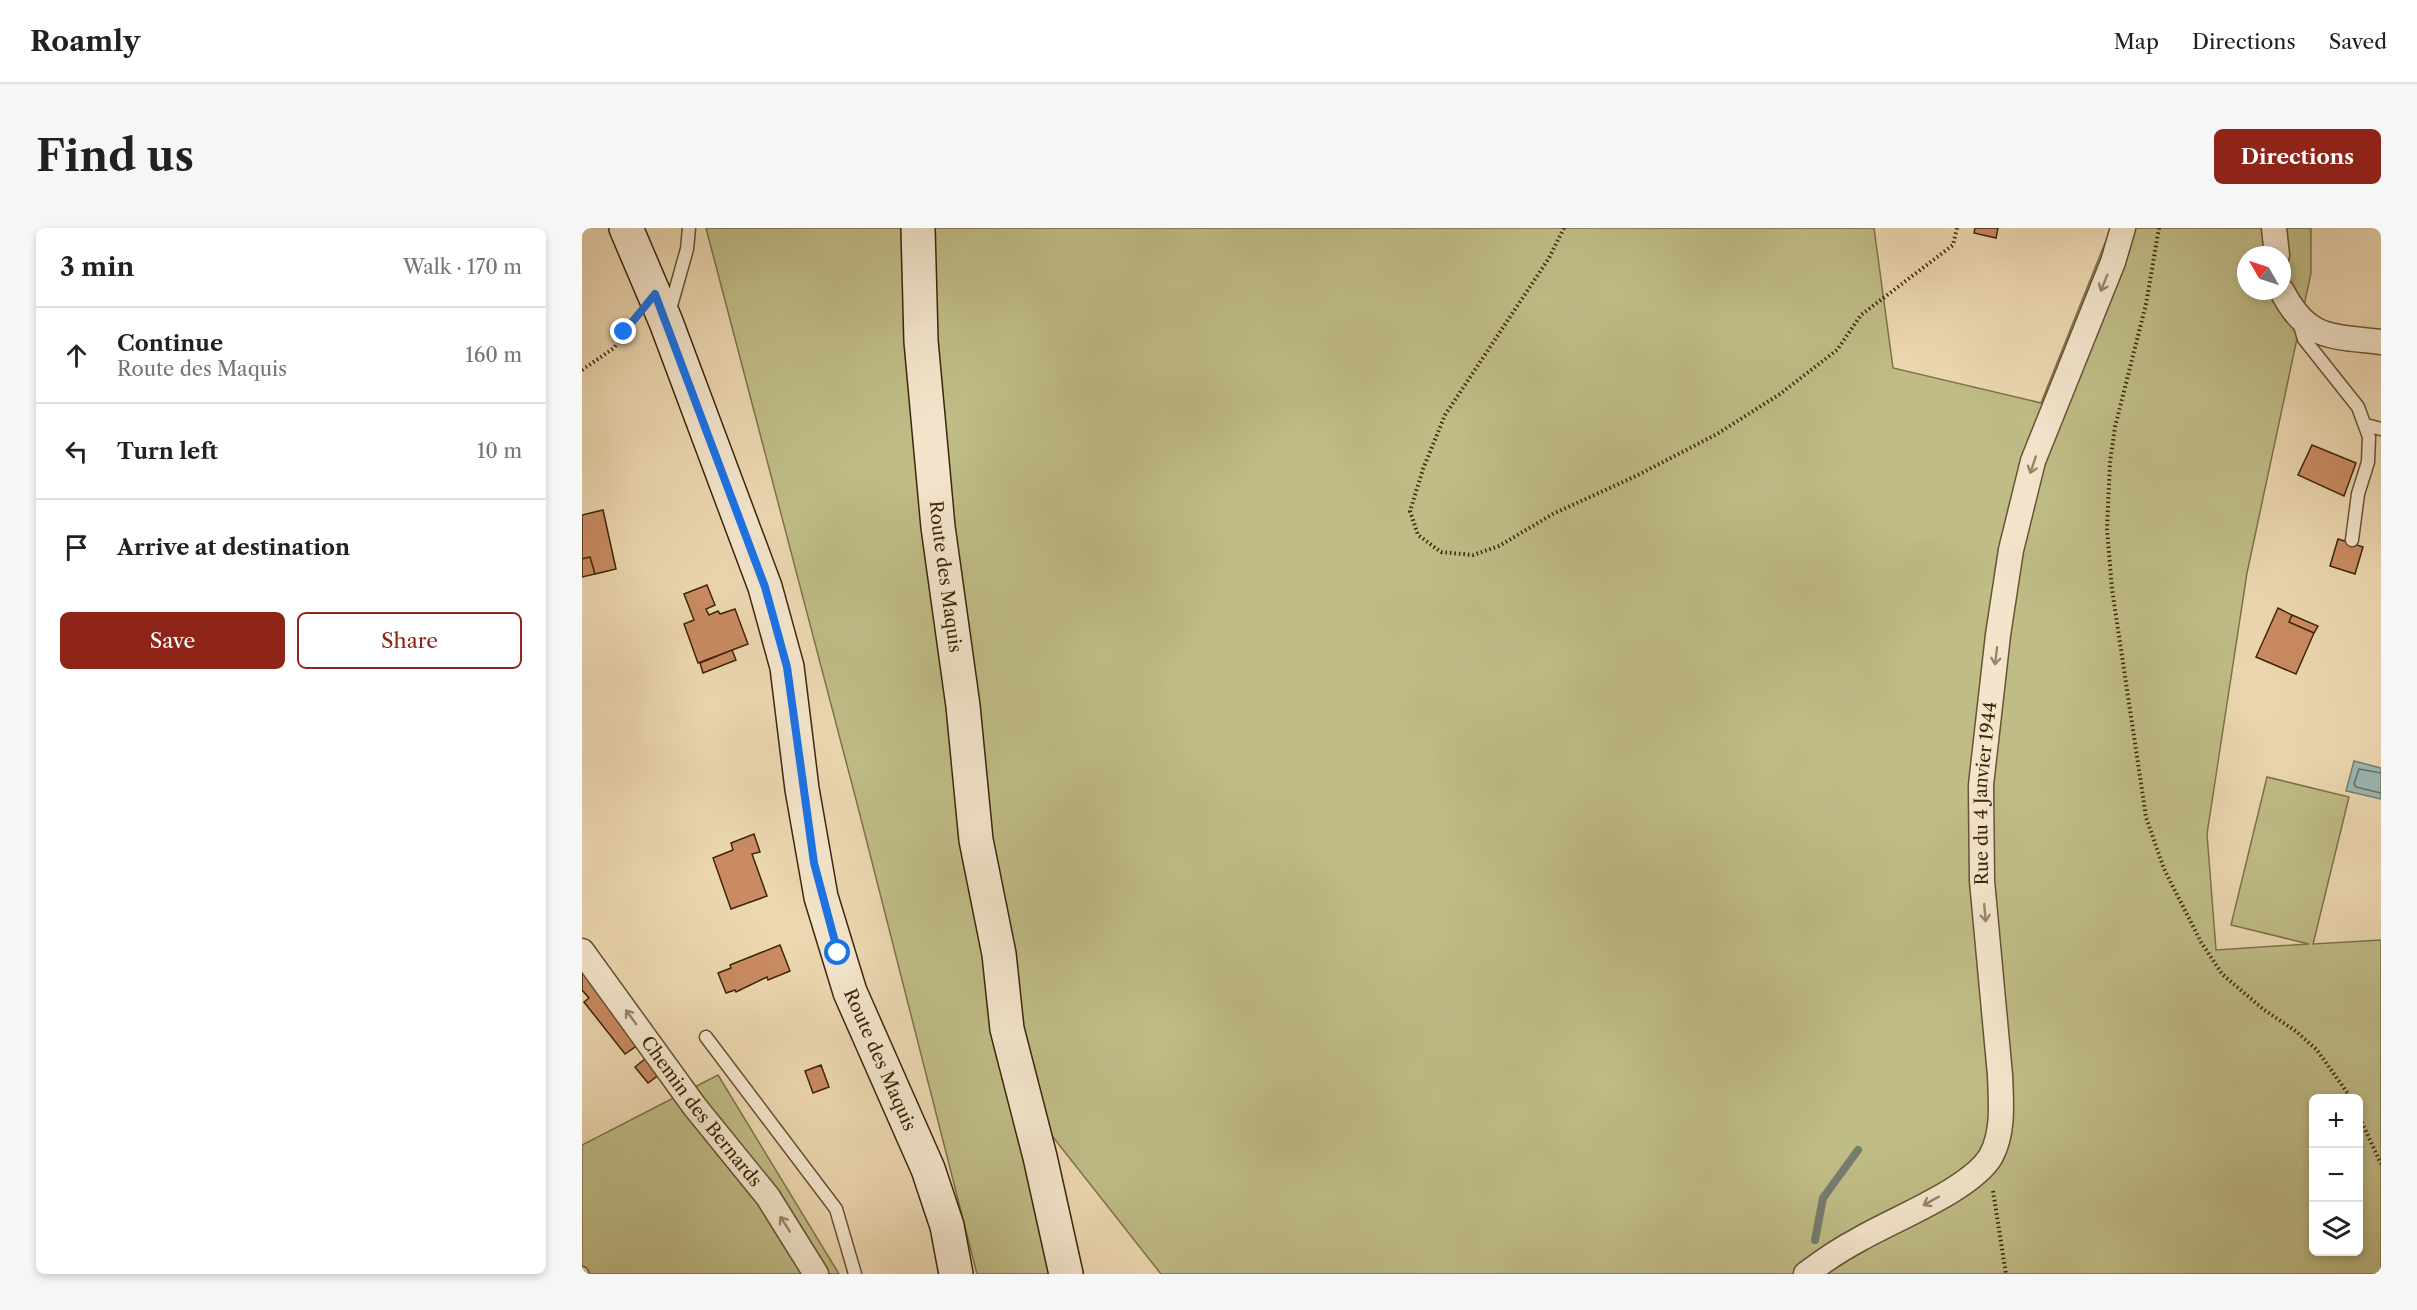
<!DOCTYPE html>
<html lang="en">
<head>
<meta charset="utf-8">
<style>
  :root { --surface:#fff; --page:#f6f6f6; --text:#202124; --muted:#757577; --line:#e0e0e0; --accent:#8f2418 }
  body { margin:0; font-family:"Libre Caslon Text",serif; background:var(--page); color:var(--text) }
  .controls { position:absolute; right:18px; bottom:18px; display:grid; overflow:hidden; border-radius:9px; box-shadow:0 3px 9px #0003 }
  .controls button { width:54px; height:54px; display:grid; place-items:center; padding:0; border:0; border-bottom:2px solid var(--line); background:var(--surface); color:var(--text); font:30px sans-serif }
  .compass { position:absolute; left:1655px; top:18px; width:54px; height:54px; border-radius:50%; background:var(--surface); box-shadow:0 3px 9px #0003; rotate:309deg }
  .stop { position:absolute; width:18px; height:18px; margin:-14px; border:4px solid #1a73e8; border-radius:50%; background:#fff }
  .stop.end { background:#1a73e8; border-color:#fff; box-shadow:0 2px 6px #0008 }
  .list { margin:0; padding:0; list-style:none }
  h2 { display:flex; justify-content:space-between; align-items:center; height:78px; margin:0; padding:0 24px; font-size:26px }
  h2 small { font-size:20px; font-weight:400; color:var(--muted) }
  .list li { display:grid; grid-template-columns:39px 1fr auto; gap:18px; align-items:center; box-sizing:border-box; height:96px; padding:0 24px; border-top:2px solid var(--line) }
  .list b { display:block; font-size:22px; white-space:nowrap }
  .list p { margin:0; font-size:20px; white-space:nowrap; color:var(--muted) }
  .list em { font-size:20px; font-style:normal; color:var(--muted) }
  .actions { display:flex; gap:12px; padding:18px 24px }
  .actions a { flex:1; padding:14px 0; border:2px solid var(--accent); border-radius:9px; text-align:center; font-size:21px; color:var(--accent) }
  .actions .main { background:var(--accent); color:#fff }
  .icon { flex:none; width:33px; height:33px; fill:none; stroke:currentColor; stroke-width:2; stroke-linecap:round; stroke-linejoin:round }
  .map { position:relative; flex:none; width:1799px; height:1046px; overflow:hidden; border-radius:9px }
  header { display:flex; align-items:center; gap:36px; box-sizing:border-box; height:84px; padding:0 30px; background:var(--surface); border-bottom:2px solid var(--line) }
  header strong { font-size:28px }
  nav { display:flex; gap:33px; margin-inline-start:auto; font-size:21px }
  .intro { display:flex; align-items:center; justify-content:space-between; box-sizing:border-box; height:144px; padding:0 36px }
  h1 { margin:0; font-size:42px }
  .button { padding:15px 27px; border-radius:9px; background:var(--accent); color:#fff; font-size:21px; font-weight:700 }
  main { display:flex; gap:36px; padding:0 36px }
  aside { flex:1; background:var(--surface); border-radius:9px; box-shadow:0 3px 9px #0003 }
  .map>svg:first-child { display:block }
  .green { fill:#bfbc86; stroke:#7e7248; stroke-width:1.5; fill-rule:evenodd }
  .water { fill:#9bb7b5; stroke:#757d70; stroke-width:1.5 }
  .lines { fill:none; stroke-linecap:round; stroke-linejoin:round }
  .shore { stroke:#6c6f5f; stroke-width:1.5 }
  .stream { stroke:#757d70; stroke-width:8 }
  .building { fill:#ca8b62; stroke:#3c2709; stroke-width:1.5 }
  .lane-casing { stroke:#685333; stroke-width:15 }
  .street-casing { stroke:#685333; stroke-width:27 }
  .secondary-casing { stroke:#3c2709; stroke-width:36 }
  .path { stroke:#3c2709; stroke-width:4; stroke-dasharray:1.5 3; stroke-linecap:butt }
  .lane { stroke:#f3e5cc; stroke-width:12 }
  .street { stroke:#f3e5cc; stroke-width:24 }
  .secondary { stroke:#f3e5cc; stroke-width:33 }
  .oneway { stroke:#98866a }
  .route { stroke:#1a73e8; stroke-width:8 }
  .labels { text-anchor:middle; stroke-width:6; stroke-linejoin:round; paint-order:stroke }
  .street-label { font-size:18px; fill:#3c2709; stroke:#f3e5cc }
</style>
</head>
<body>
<header>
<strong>Roamly</strong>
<nav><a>Map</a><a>Directions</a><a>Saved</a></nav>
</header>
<div class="intro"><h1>Find us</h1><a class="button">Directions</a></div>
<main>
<aside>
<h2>3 min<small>Walk · 170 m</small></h2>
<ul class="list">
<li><svg class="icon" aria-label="ahead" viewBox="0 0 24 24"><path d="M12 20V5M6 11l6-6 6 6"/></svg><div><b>Continue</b><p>Route des Maquis</p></div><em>160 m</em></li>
<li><svg class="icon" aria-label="left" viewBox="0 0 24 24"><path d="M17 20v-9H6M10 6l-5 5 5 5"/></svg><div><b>Turn left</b></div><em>10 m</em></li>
<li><svg class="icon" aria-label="arrive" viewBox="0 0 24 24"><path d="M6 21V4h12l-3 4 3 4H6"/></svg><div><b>Arrive at destination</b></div></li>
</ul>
<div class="actions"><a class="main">Save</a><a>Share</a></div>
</aside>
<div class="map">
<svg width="1799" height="1046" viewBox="0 0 1799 1046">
  <rect width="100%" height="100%" fill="#ecd7b1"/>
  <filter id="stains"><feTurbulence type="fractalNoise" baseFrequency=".00333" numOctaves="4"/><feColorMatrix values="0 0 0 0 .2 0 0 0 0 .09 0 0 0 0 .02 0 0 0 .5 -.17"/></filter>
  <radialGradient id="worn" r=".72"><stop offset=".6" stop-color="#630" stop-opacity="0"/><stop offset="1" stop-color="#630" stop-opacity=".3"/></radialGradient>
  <!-- green -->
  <path class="green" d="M124 0H1292L1311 140 1459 175 1529 0H1729V45L1665 345 1625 606 1634 722 1727 716 1649 697 1685 549 1767 569 1731 716 1799 712V1046H579L445 876 468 1046H395L277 583ZM1664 27H1700V63H1664ZM1732 870H1776V1024H1732Z
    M136 847 257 1046H0V917Z"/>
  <!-- water -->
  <path class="water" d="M1772 533 1799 540V571L1764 563Z"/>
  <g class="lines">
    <!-- shore -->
    <path class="shore" d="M1799 545 1777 541 1772 556 1774 559 1799 565"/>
    <!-- stream -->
    <path class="stream" d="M1233 1012 1241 970 1276 922"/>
  </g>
  <!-- building -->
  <path class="building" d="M1393 0H1416L1414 10 1392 5Z
    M1730 217 1774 235 1762 268 1716 247Z
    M21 282 34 341 13 346 8 329 0 331V287Z
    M1756 311 1781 319 1773 346 1748 338Z
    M8 329 13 346 0 349V331Z
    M125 357 133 377 124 381 127 387 136 383 138 386 153 381 166 416 116 435 102 396 112 392 102 366Z
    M1696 380 1710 387 1707 394 1732 405 1714 446 1674 429Z
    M1710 387 1736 398 1732 405 1707 394Z
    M150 422 154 432 121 445 118 435Z
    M172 606 178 624 170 626 185 668 149 681 131 630 151 622 149 615Z
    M198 717 208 743 186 752 185 749 154 764 153 762 144 765 136 745 149 740 148 737Z
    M0 737 60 814 43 826 2 774 7 770 0 762Z
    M69 826 82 843 66 855 53 839Z
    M239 837 247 859 231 865 223 843Z"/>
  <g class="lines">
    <!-- lane casing -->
    <g class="lane-casing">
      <path id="lane" d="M87 85 105 21 107 0
        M1721 95 1719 101 1722 111 1776 179 1787 209 1786 234 1776 266 1770 312
        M1784 197 1799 201
        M124 809 254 981 273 1046
        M0 1045V1046"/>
    </g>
    <!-- street casing -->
    <g class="street-casing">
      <g id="street">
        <path d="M1692 0 1695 27"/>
        <path d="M1700 63C1725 112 1749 108 1799 114"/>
        <path id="s1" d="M0 723 113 879 186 969 234 1046"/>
        <path id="s2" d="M1224 1046C1241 1033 1259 1021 1278 1011 1312 991 1390 961 1409 928 1422 904 1419 874 1418 847L1400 653 1399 557 1416 407 1429 322 1451 233 1531 34 1541 0"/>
      </g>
    </g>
    <!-- secondary casing -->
    <g class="secondary-casing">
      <g id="secondary">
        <path id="s3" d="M44 0 84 94 183 359 205 439 220 561 239 669 268 764 346 941 365 998 374 1046"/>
        <path id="s4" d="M336 0 339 113 356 299 381 478 394 612 417 726 425 801 458 929 484 1046"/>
      </g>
    </g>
    <!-- path -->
    <path class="path" d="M982 0 967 30 863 187 841 241 828 283 836 307 859 324 891 327 917 318 971 286 1056 247 1135 206 1198 166 1255 122 1279 87 1371 17 1375 0
      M1577 0 1564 76 1533 199 1528 234 1525 301 1530 361 1564 589 1582 641 1619 714 1640 746 1681 781 1715 804 1735 822 1769 870
      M0 142 32 120 50 93
      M1776 886 1799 936
      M1411 963 1424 1046"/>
    <!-- lane -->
    <use href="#lane" class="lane"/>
    <!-- street -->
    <use href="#street" class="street"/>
    <!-- secondary -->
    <use href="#secondary" class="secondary"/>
  </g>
  <!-- one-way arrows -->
  <defs><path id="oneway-shaft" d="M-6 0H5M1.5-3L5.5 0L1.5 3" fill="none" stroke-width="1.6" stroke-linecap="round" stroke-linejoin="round" transform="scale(1.5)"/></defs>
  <g class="oneway">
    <use href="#oneway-shaft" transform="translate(1522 55) rotate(112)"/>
    <use href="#oneway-shaft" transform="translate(1451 237) rotate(108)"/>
    <use href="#oneway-shaft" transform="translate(1414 428) rotate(97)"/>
    <use href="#oneway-shaft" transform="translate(1403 685) rotate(85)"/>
    <use href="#oneway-shaft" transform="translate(49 789) rotate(-126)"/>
    <use href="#oneway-shaft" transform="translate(1349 973) rotate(151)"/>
    <use href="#oneway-shaft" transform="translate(203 996) rotate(-122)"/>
  </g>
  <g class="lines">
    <!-- route -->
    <path class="route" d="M42 104 73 66 183 359 205 439 232 635 256 725"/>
  </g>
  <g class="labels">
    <!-- street labels -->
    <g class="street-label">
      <text dy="6" stroke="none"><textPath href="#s4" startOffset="350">Route des Maquis</textPath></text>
      <text dy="6" stroke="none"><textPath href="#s2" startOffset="586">Rue du 4 Janvier 1944</textPath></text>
      <text dy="6" stroke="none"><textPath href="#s3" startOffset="874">Route des Maquis</textPath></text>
      <text dy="6" stroke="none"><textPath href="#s1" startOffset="200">Chemin des Bernards</textPath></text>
    </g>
  </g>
  <rect width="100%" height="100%" filter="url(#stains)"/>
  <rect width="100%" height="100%" fill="url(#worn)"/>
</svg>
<div class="controls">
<button>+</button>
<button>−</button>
<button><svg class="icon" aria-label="layers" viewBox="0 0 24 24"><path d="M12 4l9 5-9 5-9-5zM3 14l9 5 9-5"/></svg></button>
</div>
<svg class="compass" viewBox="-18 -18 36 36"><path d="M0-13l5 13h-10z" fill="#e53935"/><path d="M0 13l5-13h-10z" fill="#757577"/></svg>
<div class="stop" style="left:256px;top:725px"></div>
<div class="stop end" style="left:42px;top:104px"></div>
</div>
</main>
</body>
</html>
